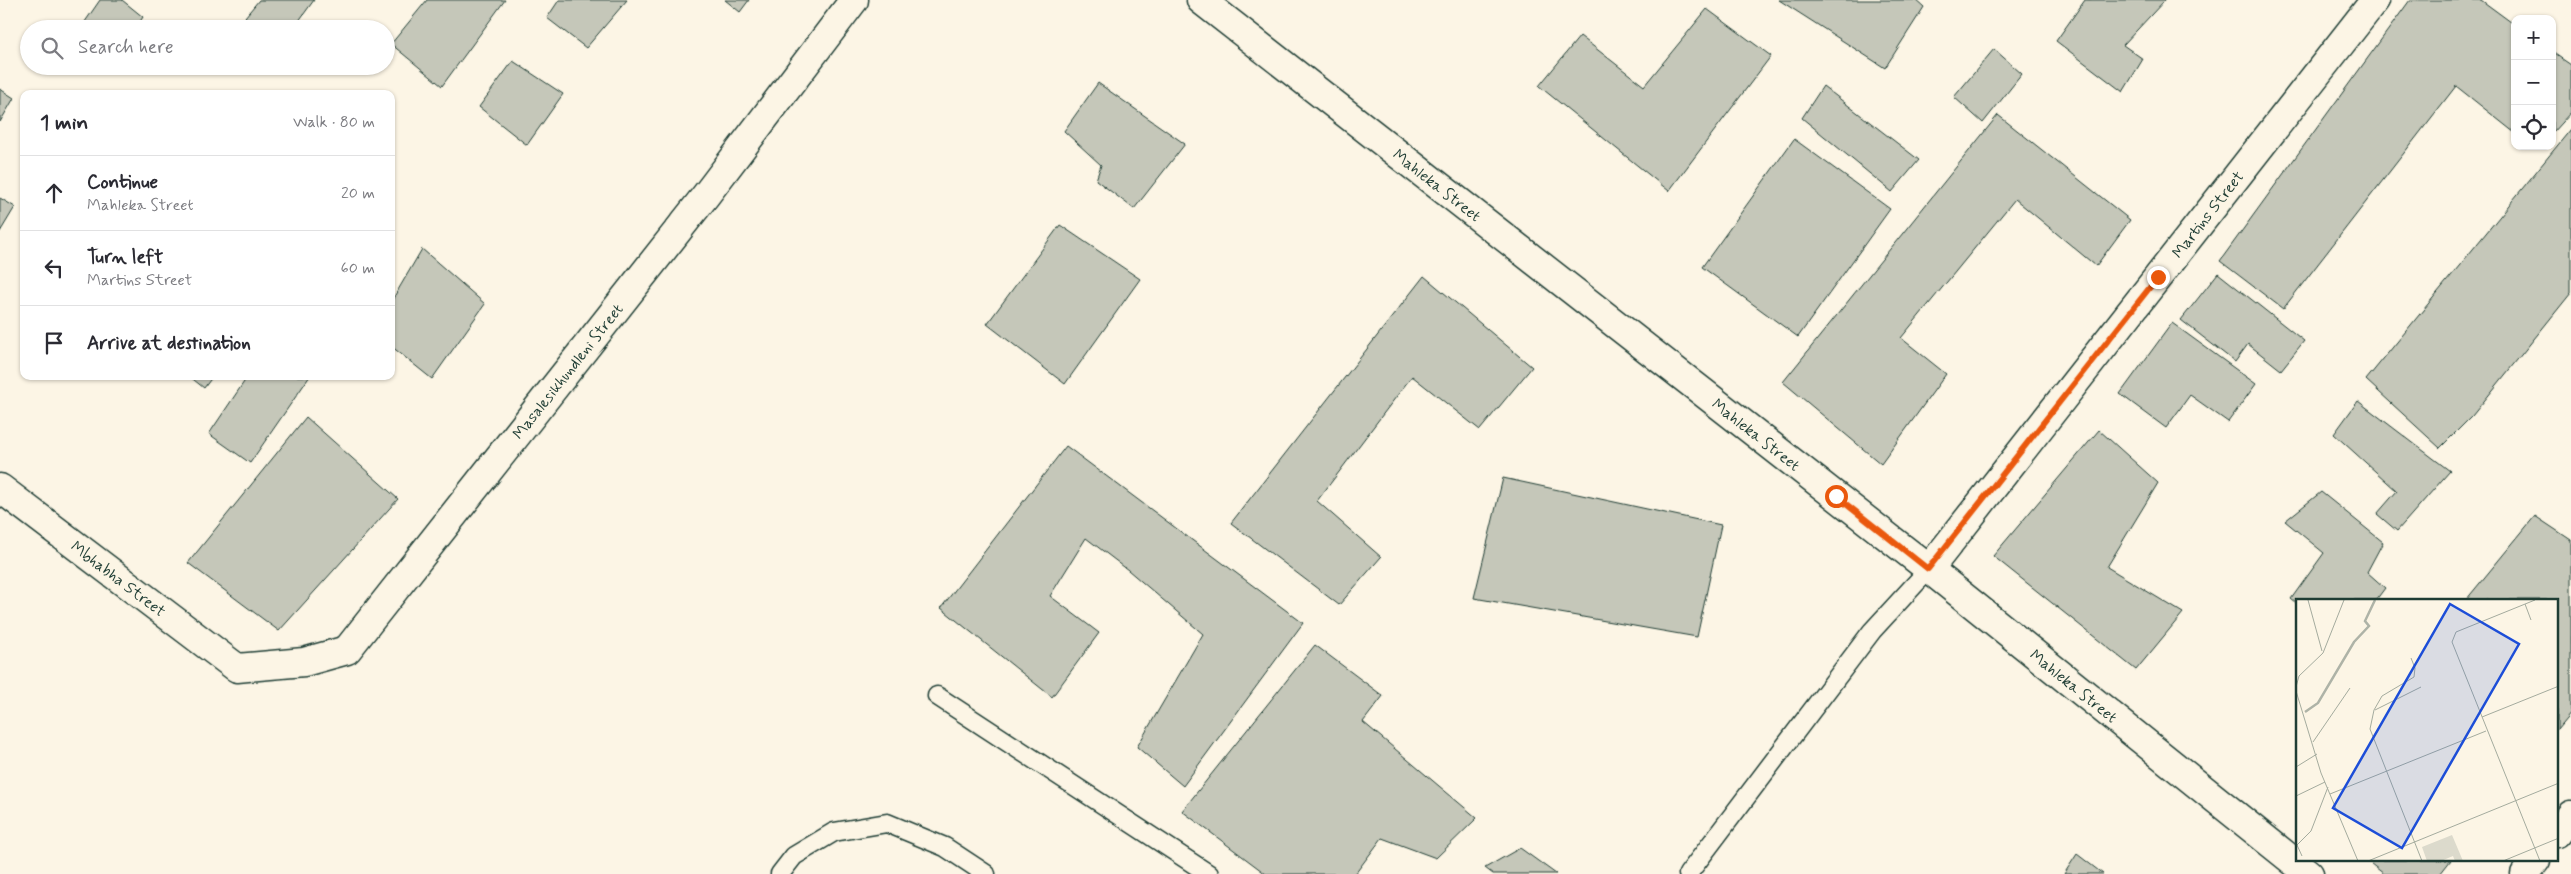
<!DOCTYPE html>
<html lang="en">
<head>
<meta charset="utf-8">
<style>
  :root { --surface:#fff; --page:#f2f2f3; --text:#2b2b33; --muted:#7c7c81; --line:#e1e1e2 }
  body { margin:0; font-family:Mynerve,sans-serif; background:var(--page); color:var(--text) }
  .controls { position:absolute; right:15px; top:15px; display:grid; overflow:hidden; border-radius:10px; box-shadow:0 1px 4px #0004 }
  .controls button { width:45px; height:45px; display:grid; place-items:center; padding:0; border:0; border-bottom:1px solid var(--line); background:var(--surface); color:var(--text); font:25px sans-serif }
  .stop { position:absolute; width:15px; height:15px; margin:-11px; border:4px solid #ea580c; border-radius:50%; background:#fff }
  .stop.end { background:#ea580c; border-color:#fff; box-shadow:0 1px 5px #0008 }
  .list { margin:0; padding:0; list-style:none }
  h2 { display:flex; justify-content:space-between; align-items:center; height:65px; margin:0; padding:0 20px; font-size:21px }
  h2 small { font-size:16px; font-weight:400; color:var(--muted) }
  .list li { display:grid; grid-template-columns:32px 1fr auto; gap:15px; align-items:center; box-sizing:border-box; height:75px; padding:0 20px; border-top:1px solid var(--line) }
  .list b { display:block; font-size:19px; white-space:nowrap }
  .list p { margin:0; font-size:16px; white-space:nowrap; color:var(--muted) }
  .list em { font-size:16px; font-style:normal; color:var(--muted) }
  .icon { flex:none; width:28px; height:28px; fill:none; stroke:currentColor; stroke-width:2; stroke-linecap:round; stroke-linejoin:round }
  .map { position:relative; flex:none; width:2571px; height:874px; overflow:hidden }
  .search { position:absolute; background:var(--surface); box-shadow:0 1px 4px #0004; left:20px; top:20px; width:375px; height:55px; display:flex; align-items:center; gap:12px; box-sizing:border-box; padding:0 18px; border-radius:28px; color:var(--muted); font-size:19px }
  .panel { position:absolute; background:var(--surface); box-shadow:0 1px 4px #0004; left:20px; top:90px; width:375px; height:290px; border-radius:10px }
  .map>svg:first-child { display:block }
  .building { fill:#c5c7b9; stroke:#1f3d34 }
  .lines { fill:none; stroke-linecap:round; stroke-linejoin:round }
  .service-casing { stroke:#1f3d34; stroke-width:21 }
  .minor-casing { stroke:#1f3d34; stroke-width:31 }
  .tertiary-casing { stroke:#1f3d34; stroke-width:31 }
  .service { stroke:#fcf5e5; stroke-width:18 }
  .minor { stroke:#fcf5e5; stroke-width:28 }
  .tertiary { stroke:#fcf5e5; stroke-width:28 }
  .route { stroke:#ea580c; stroke-width:6 }
  .labels { text-anchor:middle; stroke-width:4; stroke-linejoin:round; paint-order:stroke }
  .street-label { font-size:16px; fill:#1f3d34; stroke:#fcf5e5 }
  .inset-river { fill:none; stroke:#aeb3a7; stroke-width:2.5 }
  .inset-road { fill:none; stroke:#a4ab9e; stroke-width:1 }
  .view { fill:#1d4ed8; fill-opacity:0.15; stroke:#1d4ed8; stroke-width:2.5 }
  .inset-edge { fill:none; stroke:#1f3d34; stroke-width:2.5 }
</style>
</head>
<body>
<div class="map">
<svg width="2571" height="874" viewBox="0 0 2571 874">
  <rect width="100%" height="100%" fill="#fcf5e5"/>
  <filter id="ink" filterUnits="userSpaceOnUse"><feTurbulence type="fractalNoise" baseFrequency=".02" numOctaves="2"/><feDisplacementMap in="SourceGraphic" scale="10" xChannelSelector="R" yChannelSelector="G"/><feConvolveMatrix kernelMatrix="1 2 1 2 8 2 1 2 1" color-interpolation-filters="sRGB"/></filter>
  <g filter="url(#ink)">
    <!-- building -->
    <path class="building" d="M100 0H122L143 17 135 29H80Z
      M259 0H314L293 29H262L245 17Z
      M427 0H505L442 86 391 44Z
      M559 0H627L586 48 547 18Z
      M725 0H749L740 12Z
      M1779 0H1916L1924 7 1885 68Z
      M2085 0H2165L2123 45 2143 59 2123 92 2056 41Z
      M2410 0H2481L2515 25V133L2456 86 2283 309 2220 261Z
      M1707 9 1771 56 1669 191 1539 86 1580 36 1644 86Z
      M1994 49 2022 74 1983 123 1954 97Z
      M2552 52 2571 65V112L2552 133Z
      M513 61 563 94 527 145 479 107Z
      M1098 83 1185 144 1134 209 1096 180 1101 165 1064 131Z
      M1823 86 1919 160 1892 192 1802 118Z
      M0 89 14 98 0 122Z
      M1998 115 2130 220 2096 266 2015 199 1901 338 1946 374 1881 464 1783 382Z
      M2571 129V293L2472 416 2440 448 2366 380Z
      M1794 139 1890 209 1798 337 1702 267Z
      M0 198 15 207 0 232Z
      M1060 225 1140 279 1065 384 987 324Z
      M422 249 485 304 432 379 391 346V302Z
      M2218 273 2304 341 2281 370 2248 344 2235 362 2181 320Z
      M1424 276 1532 367 1480 430 1412 376 1317 501 1381 557 1339 605 1231 523Z
      M2172 323 2256 384 2228 422 2190 395 2166 428 2120 394Z
      M189 376H213L204 388Z
      M248 376H310L250 463 209 434Z
      M2358 401 2450 471 2397 531 2377 514 2397 491 2334 434Z
      M306 417 398 499 279 631 188 563Z
      M2099 430 2158 483 2107 567 2183 613 2136 670 1993 556Z
      M1066 446 1303 623 1183 786 1137 747 1203 634 1128 570 1086 538 1050 596 1099 633 1052 697 941 608Z
      M1503 478 1721 525 1697 637 1474 598Z
      M2321 492 2383 542 2367 572 2385 588 2376 600H2297V604L2291 599 2324 553 2285 521Z
      M2535 516 2571 540V713L2557 730V600H2466Z
      M1315 645 1383 696 1363 722 1477 818 1436 858 1382 838 1355 874H1266L1182 811Z
      M1520 848 1556 874H1493L1485 868Z
      M2077 854 2103 874H2064Z
      M2366 860H2451L2440 874H2384Z"/>
    <g class="lines">
      <!-- service casing -->
      <g class="service-casing">
        <path id="service" d="M937 696 1209 874
          M780 874 794 856 834 832 887 823 945 847 986 874
          M1688 874 1872 631 1929 569"/>
      </g>
      <!-- minor casing -->
      <g class="minor-casing">
        <g id="minor">
          <path id="s1" d="M1201 0 1929 569 2309 874"/>
          <path id="s2" d="M0 488 237 668 304 662 347 650 706 195 854 0"/>
          <path id="s3" d="M1929 569 2375 0"/>
        </g>
      </g>
      <!-- tertiary casing -->
      <g class="tertiary-casing">
        <path id="tertiary" d="M2557 833 2571 815
          M2525 874 2536 860"/>
      </g>
      <!-- service -->
      <use href="#service" class="service"/>
      <!-- minor -->
      <use href="#minor" class="minor"/>
      <!-- tertiary -->
      <use href="#tertiary" class="tertiary"/>
    </g>
  </g>
  <g class="lines" filter="url(#ink)">
    <!-- route -->
    <path class="route" d="M1836 496 1928 569 2158 277"/>
  </g>
  <g class="labels">
    <!-- street labels -->
    <g class="street-label">
      <text dy="6" stroke="none"><textPath href="#s1" startOffset="300">Mahleka Street</textPath></text>
      <text dy="6" stroke="none"><textPath href="#s3" startOffset="451">Martins Street</textPath></text>
      <text dy="6" stroke="none"><textPath href="#s2" startOffset="765">Masalesikhundleni Street</textPath></text>
      <text dy="6" stroke="none"><textPath href="#s1" startOffset="705">Mahleka Street</textPath></text>
      <text dy="6" stroke="none"><textPath href="#s2" startOffset="149">Mbhabha Street</textPath></text>
      <text dy="6" stroke="none"><textPath href="#s1" startOffset="1110">Mahleka Street</textPath></text>
    </g>
  </g>
  <!-- overview -->
  <g transform="translate(2296 599)">
    <rect width="262" height="262" fill="#fcf5e5"/>
    <path d="M156 236 167 262H159L157 257 145 262H131L126 248Z" fill="#dcdacc"/>
    <path class="inset-river" d="M9 113 22 104 58 43 73 27 69 22 79 1"/>
    <path class="inset-road" d="M12 1 26 52M239 1 160 33 156 43 244 262M229 5 235 21M115 59 119 69 118 78 86 97 78 111 74 130 126 262M0 88 3 77 27 54 48 1M0 92 25 174 62 262M79 111 125 88M186 118 263 87M17 143 54 89M0 168 21 155M34 195 190 132M0 197 29 183M6 257 1 246 15 232 32 188M72 262 263 184M207 262 263 239"/>
    <path class="view" d="M154 5 223 45 106 249 37 209Z"/>
    <rect width="262" height="262" class="inset-edge"/>
  </g>
</svg>
<div class="controls">
<button>+</button>
<button>−</button>
<button><svg class="icon" aria-label="locate" viewBox="0 0 24 24"><circle cx="12" cy="12" r="6"/><path d="M12 2v4M12 18v4M2 12h4M18 12h4"/></svg></button>
</div>
<div class="stop" style="left:1836px;top:496px"></div>
<div class="stop end" style="left:2158px;top:277px"></div>
<div class="search"><svg class="icon" aria-label="search" viewBox="0 0 24 24"><circle cx="10" cy="10" r="6"/><path d="M15 15l6 6"/></svg>Search here</div>
<section class="panel">
<h2>1 min<small>Walk · 80 m</small></h2>
<ul class="list">
<li><svg class="icon" aria-label="ahead" viewBox="0 0 24 24"><path d="M12 20V5M6 11l6-6 6 6"/></svg><div><b>Continue</b><p>Mahleka Street</p></div><em>20 m</em></li>
<li><svg class="icon" aria-label="left" viewBox="0 0 24 24"><path d="M17 20v-9H6M10 6l-5 5 5 5"/></svg><div><b>Turn left</b><p>Martins Street</p></div><em>60 m</em></li>
<li><svg class="icon" aria-label="arrive" viewBox="0 0 24 24"><path d="M6 21V4h12l-3 4 3 4H6"/></svg><div><b>Arrive at destination</b></div></li>
</ul>
</section>
</div>
</body>
</html>
